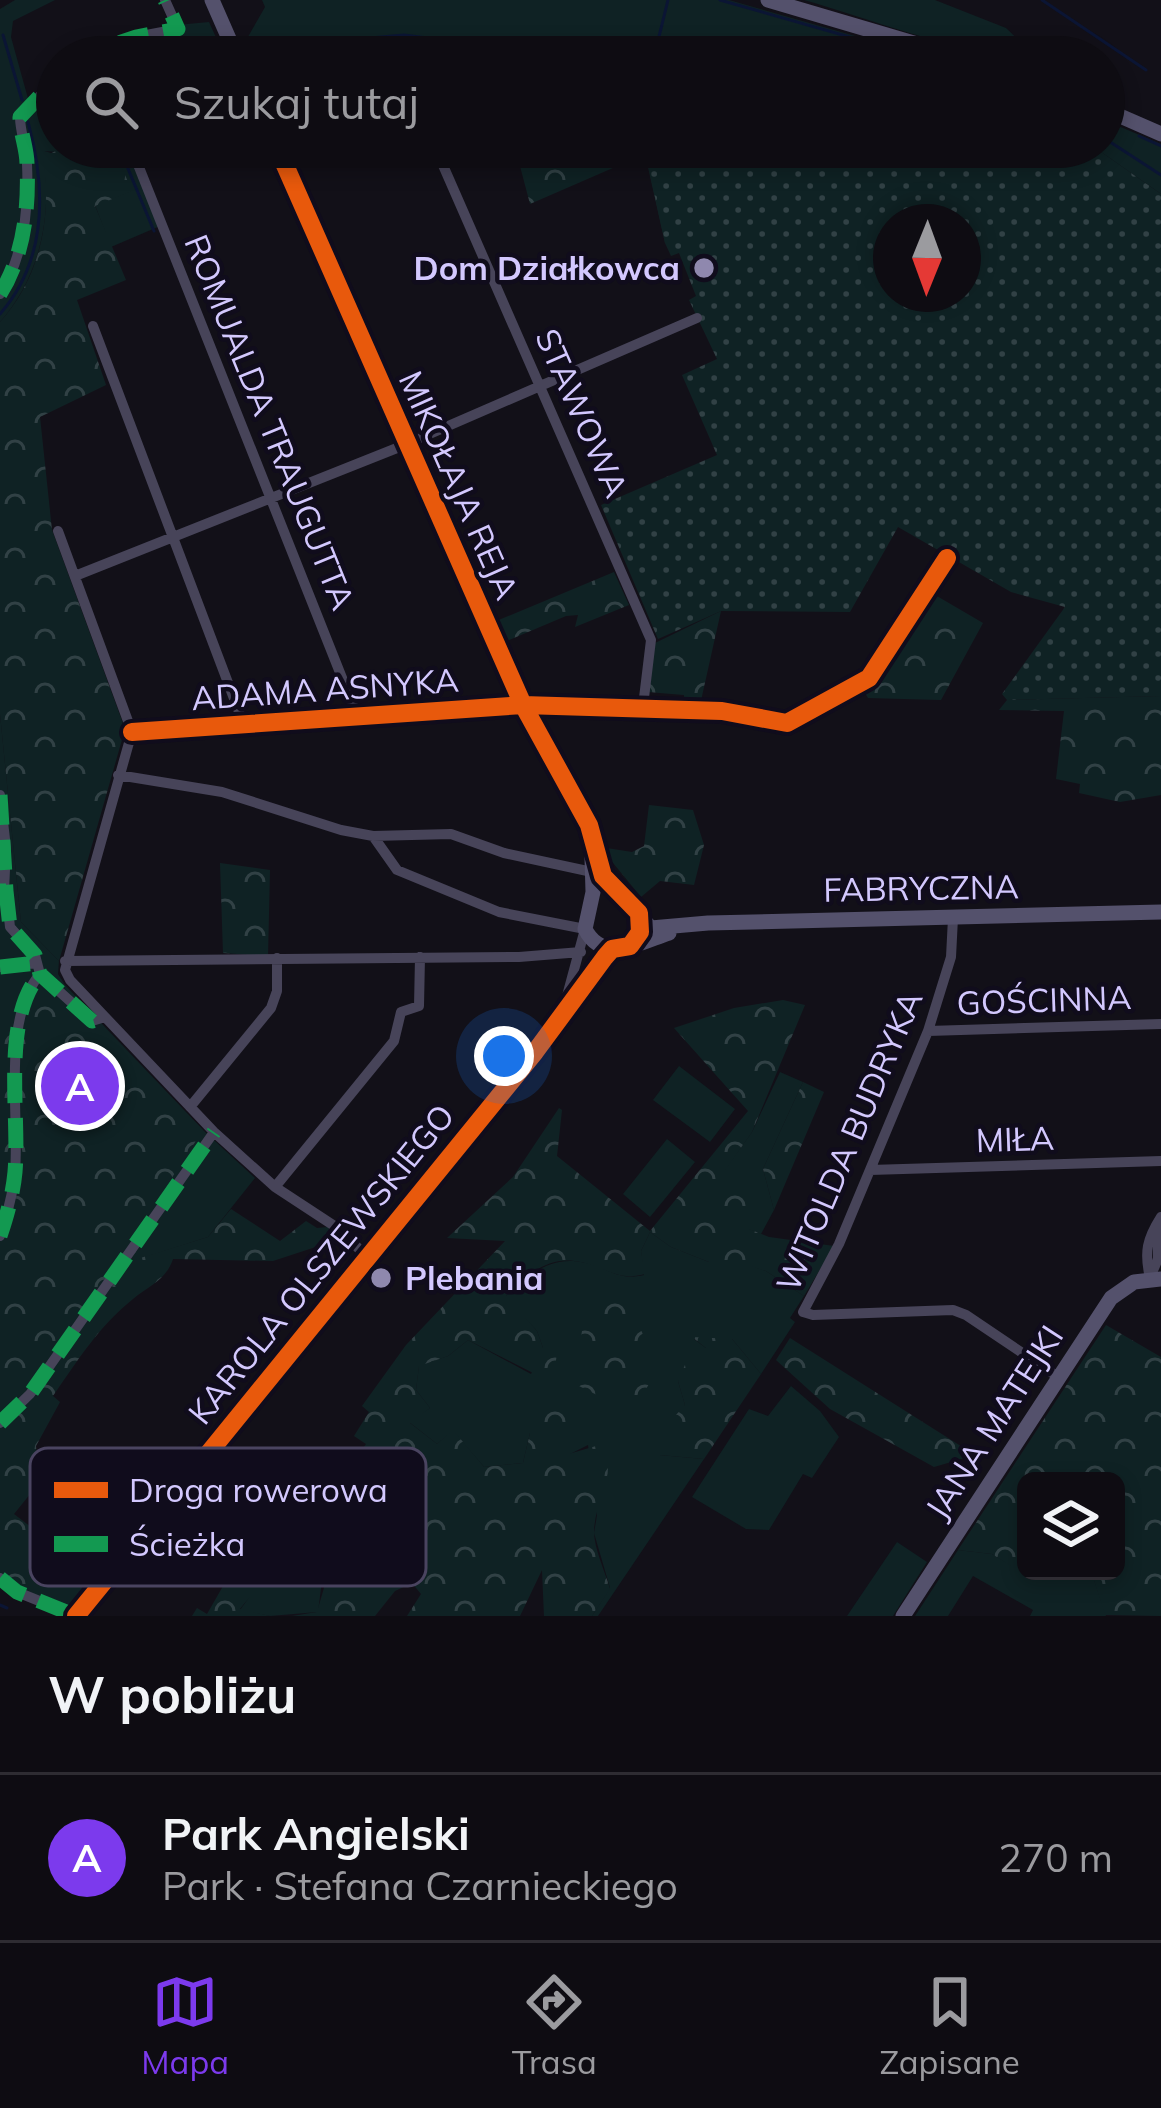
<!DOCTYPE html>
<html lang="pl">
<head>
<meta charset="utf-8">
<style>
  :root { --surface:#0e0c12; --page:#1c1a20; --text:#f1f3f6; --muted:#9b9b9f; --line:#2e2c32; --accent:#7c3aed }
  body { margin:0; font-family:Mulish,sans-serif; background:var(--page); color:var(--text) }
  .controls { position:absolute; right:36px; bottom:36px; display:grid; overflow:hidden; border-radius:18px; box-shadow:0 6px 18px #0003 }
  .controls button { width:108px; height:108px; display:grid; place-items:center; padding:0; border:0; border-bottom:3px solid var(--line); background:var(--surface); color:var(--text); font:60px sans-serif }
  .compass { position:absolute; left:873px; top:204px; width:108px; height:108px; border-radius:50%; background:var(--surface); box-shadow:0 6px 18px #0003; rotate:181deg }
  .you { position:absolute; left:504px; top:1056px; width:42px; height:42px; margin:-30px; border:9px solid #fff; border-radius:50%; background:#1a73e8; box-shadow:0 0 0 18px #1a73e833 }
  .badge { display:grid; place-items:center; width:78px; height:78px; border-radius:50%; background:var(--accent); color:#fff; font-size:39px; font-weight:700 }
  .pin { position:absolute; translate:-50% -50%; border:6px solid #fff; box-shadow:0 3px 12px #0006 }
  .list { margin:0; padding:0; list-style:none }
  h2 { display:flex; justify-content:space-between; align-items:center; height:156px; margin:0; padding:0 48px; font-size:51px }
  h2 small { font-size:39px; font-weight:400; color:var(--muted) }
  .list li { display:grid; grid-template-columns:78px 1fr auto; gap:36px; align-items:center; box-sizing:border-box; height:168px; padding:0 48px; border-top:3px solid var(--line) }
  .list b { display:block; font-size:45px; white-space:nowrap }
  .list p { margin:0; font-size:39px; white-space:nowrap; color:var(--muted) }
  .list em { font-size:39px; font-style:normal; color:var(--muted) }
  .icon { flex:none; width:66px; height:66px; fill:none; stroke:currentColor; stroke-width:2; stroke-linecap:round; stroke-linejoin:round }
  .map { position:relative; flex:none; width:1161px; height:1616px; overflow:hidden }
  .search { position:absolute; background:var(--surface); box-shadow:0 6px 18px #0003; left:36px; right:36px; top:36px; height:132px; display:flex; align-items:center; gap:30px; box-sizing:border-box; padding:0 42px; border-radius:66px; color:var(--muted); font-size:45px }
  .sheet { height:324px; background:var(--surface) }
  nav { display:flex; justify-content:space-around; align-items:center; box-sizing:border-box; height:168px; border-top:3px solid var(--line); background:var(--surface); font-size:33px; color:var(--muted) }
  nav a { display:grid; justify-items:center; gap:6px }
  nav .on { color:var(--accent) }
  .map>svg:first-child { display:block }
  .green { fill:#0f2224 }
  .forest { fill:url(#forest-crowns) }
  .garden { fill:url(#garden-dots); fill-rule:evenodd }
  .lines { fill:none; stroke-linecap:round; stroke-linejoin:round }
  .stream { stroke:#0b1534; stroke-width:3 }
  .street { stroke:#474459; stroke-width:10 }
  .secondary { stroke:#54516c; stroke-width:15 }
  .quiet { stroke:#139951; stroke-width:15; stroke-dasharray:30 15; stroke-linecap:butt }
  .cycleway-casing { stroke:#100c1c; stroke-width:26 }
  .cycleway { stroke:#e8590c; stroke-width:18 }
  .poi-dot { fill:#8f88ae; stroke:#100c1c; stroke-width:4.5 }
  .labels { text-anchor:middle; stroke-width:9; stroke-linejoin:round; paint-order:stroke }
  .poi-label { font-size:33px; font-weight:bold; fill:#d3c8fe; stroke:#100c1c; text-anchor:end }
  .street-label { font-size:33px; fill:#d3c8fe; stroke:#100c1c }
  .key { fill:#100c1c; stroke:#4a4460; stroke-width:3 }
  .key-label { font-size:33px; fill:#d3c8fe }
</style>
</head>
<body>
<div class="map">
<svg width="1161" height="1616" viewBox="0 0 1161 1616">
  <defs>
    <pattern id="forest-crowns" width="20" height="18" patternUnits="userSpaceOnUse" patternTransform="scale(3)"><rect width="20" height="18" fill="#0f2224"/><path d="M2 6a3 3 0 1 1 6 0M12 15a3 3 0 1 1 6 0" fill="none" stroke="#314145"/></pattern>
    <pattern id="garden-dots" width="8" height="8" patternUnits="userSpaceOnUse" patternTransform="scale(3)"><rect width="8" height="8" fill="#0f2224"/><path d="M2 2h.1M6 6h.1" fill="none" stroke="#314145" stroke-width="1.8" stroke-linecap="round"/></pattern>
  </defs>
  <rect width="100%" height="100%" fill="#121018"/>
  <!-- green -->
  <path class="green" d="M15 0H55L13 21 11 37 29 102 57 72V147H66L60 152 42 151C54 211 41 276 0 322V9Z
    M262 0H729L929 57H245L241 49 265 7Z
    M804 0H935L1006 28 1036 57C965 57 874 20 804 0Z
    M209 22 225 57H71L166 26Z
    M1104 120 1161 144V194L1094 147H1104Z
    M113 147H128L160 226 111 247 95 205 131 191Z
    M0 714 21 922 59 961 58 974 65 985 203 1130 255 1178 208 1237 133 1261 0 1429Z
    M679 1066 735 1109 710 1142 653 1100Z
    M780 1072 803 1082 763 1169 774 1210 761 1234 748 1229 730 1187 718 1179 752 1132Z
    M667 1139 695 1162 650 1217 623 1194Z
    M650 1232 671 1247 709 1262H740L766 1271 804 1296 790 1318 795 1322 761 1374 732 1339H694L706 1348V1358L678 1381 685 1405 660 1455 704 1459 598 1616H592L610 1588 594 1533 597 1515 588 1445 564 1457 530 1433 523 1463 484 1467 453 1431 437 1444 409 1422 430 1408 416 1390 419 1365 448 1356 468 1340 531 1374 543 1348 537 1331 505 1297C534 1269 557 1251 599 1267 618 1275 624 1279 644 1275L641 1251Z
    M791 1386 820 1411 839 1437 812 1478 803 1474 769 1530 746 1529 692 1497 749 1409 768 1416Z
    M897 1542 927 1562 893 1616H847Z
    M958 1550 992 1554 1022 1572 1026 1566V1571H1091L1106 1616H1030L1033 1610 973 1576 948 1616H915Z
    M284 1574 307 1575 322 1581 318 1612 270 1616 240 1610 255 1589Z"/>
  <!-- forest -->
  <path class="forest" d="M66 147H113L132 191 95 206 126 280 77 300 106 385 40 417 52 530 125 729 59 961 21 922 0 714V322C42 276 54 210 41 150L51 153Z
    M515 147H742L665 243 645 154 530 204Z
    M614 572 629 605 575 627 578 615 566 616 502 643 494 622Z
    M930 592 983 623 941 700 868 698 864 691 871 686Z
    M721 611 700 705 684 704V695L648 692 653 644Z
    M1161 696V795L1120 802 1079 793 1080 784 1056 779 1064 711 999 710 1007 700Z
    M649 805 693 810 704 845 694 885 660 881 641 897 600 847 632 852 644 846Z
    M220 863 270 870 268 956 223 953Z
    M12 989 15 992 9 1017 29 1025 40 995 51 998 110 1051 118 1042 203 1130 141 1225 134 1260 208 1237 231 1209 280 1241 306 1221 317 1228 328 1227 340 1239 273 1261 173 1259C166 1280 150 1285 133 1299 99 1326 78 1360 53 1396L60 1402 36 1446 39 1483 14 1514 96 1577 71 1607 55 1605 0 1585V992Z
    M783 1000 805 1005 752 1132 719 1179 760 1205 749 1229 769 1237 834 1246 804 1296 766 1271 740 1263 709 1262 671 1247 650 1232 641 1251 645 1274C625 1279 618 1275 599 1268 556 1250 536 1267 506 1296L537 1331 543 1348 557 1354 555 1366 547 1380 468 1340 448 1356 419 1366 416 1390 430 1408 410 1423 437 1444 453 1430 484 1467 523 1463 530 1433 548 1410 586 1408 565 1455 603 1444C618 1477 595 1498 594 1531 594 1549 605 1571 610 1589L592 1616H544L542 1570 520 1616H407L421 1594 412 1583 395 1591 375 1616H292L317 1612 324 1588 322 1581C287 1568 261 1580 240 1609L270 1616H192L197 1608 207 1614 257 1527 281 1548 345 1475 366 1444 354 1436 369 1412 362 1406 406 1345 505 1241 447 1238 513 1177 559 1108 562 1110 557 1156 650 1231 748 1111 674 1028 734 1008Z
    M803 1082 824 1092 774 1210 763 1169Z
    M592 1295C641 1302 646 1336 652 1379L637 1404 623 1408 573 1383 586 1308Z
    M1106 1325 1161 1357V1616L1105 1615 1091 1571H1116V1481H1026V1566L1022 1573 992 1554 958 1550Z
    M692 1337 732 1339 761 1374 704 1459 660 1455 655 1438 685 1405 678 1381 688 1358H706V1348Z
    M790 1338 975 1455 934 1467 830 1409 776 1360Z"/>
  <!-- garden -->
  <path class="garden" d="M644 147H1094L1161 194V696L1007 700 1002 694 1065 607 1011 592 898 527 850 612 721 611 658 639 601 505 717 455 682 375 717 359 689 300 696 296 679 253 671 256 665 243ZM891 222H963V294H891Z"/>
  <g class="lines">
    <!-- stream -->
    <path class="stream" d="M720 0 920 57
      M1042 0 1146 70
      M3 35 22 100
      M281 46 404 35 574 57
      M654 57 668 0
      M1139 136 1161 146
      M1104 138 1161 175
      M119 147 154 231
      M0 314C48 259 46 188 28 122
      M0 1605 7 1608"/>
    <!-- street -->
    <path class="street" d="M77 57 136 37 178 29 165 0
      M131 147 358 718
      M435 147 651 640 643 706
      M0 294C24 256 29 208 27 164 27 148 20 133 20 117L57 78
      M93 326 244 725
      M58 531 132 732
      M75 576 402 446 697 318
      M132 732 523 705 722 711 787 723 869 678 947 558
      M132 732 65 970 70 980 214 1132 275 1187 339 1229 366 1256
      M118 775 222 792 341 830 373 836 451 834 504 853 592 872
      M0 795 6 848 4 891
      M373 836 397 870 499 912 585 929 564 1007
      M6 891 10 927 35 955 40 974 92 1021 105 1017
      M953 918 951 957 928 1031 839 1244 803 1312 813 1315 953 1310 966 1315 1058 1377
      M65 961 519 957 581 952
      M0 967 36 963
      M928 1031 1161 1024
      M190 1107 271 1008 277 991V958
      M870 1170 1161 1161
      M275 1187 394 1041 401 1012 419 1006 420 957
      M0 1236C7 1215 13 1194 15 1172 20 1113 1 1020 40 974
      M1151 1275 1158 1259V1229
      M1150 1278C1144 1252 1147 1239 1161 1217
      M0 1423 30 1394 214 1132
      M0 1578 17 1592 69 1613
      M76 1616 535 1052 612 949"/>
    <!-- secondary -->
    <path class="secondary" d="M212 0 237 57
      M768 0 961 57
      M1104 109 1161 134
      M277 147 523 705 589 825 603 876 651 928 708 923 1161 912
      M592 858 593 892 585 929C603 965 641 942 669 933
      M903 1616 1111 1298 1134 1282 1161 1279"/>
    <!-- quiet -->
    <path class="quiet" d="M77 57 136 37 178 29 165 0
      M0 294C24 256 29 208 27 164 27 148 20 133 20 117L57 78
      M0 795 6 891H0
      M6 891 10 927 35 955 40 974 92 1021 105 1017
      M0 967 36 963
      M0 1236C7 1215 13 1194 15 1172 20 1113 1 1020 40 974
      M0 1423 30 1394 214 1132
      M0 1578 17 1592 69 1613"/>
    <!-- cycleway casing -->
    <g class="cycleway-casing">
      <path id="cycleway" d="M132 732 523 705 722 711 787 723 869 678 947 558
        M76 1616 535 1052 605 957 612 949 630 946 640 932 639 913 603 876 589 825 523 705 277 147"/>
    </g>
    <!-- cycleway -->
    <use href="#cycleway" class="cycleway"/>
  </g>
  <!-- markers -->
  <g class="poi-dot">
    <circle cx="704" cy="268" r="12"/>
    <circle cx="381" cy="1278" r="12"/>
  </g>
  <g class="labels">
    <!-- poi labels -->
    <g class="poi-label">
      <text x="680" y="280">Dom Działkowca</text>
      <text x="405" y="1290" text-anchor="start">Plebania</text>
    </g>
    <!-- street labels -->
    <g class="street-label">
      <text transform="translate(582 413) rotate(66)" y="12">STAWOWA</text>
      <text transform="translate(270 422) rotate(68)" y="12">ROMUALDA TRAUGUTTA</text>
      <text transform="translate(459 485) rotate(66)" y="12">MIKOŁAJA REJA</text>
      <text transform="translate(325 689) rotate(-4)" y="12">ADAMA ASNYKA</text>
      <text transform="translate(921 888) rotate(-1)" y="12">FABRYCZNA</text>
      <text transform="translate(1044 1000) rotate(-2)" y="12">GOŚCINNA</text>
      <text transform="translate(1015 1139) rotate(-2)" y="12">MIŁA</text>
      <text transform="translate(849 1141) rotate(-67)" y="12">WITOLDA BUDRYKA</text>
      <text transform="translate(321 1264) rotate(-51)" y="12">KAROLA OLSZEWSKIEGO</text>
      <text transform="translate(994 1422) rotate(-57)" y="12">JANA MATEJKI</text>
    </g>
  </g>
  <!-- legend -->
  <rect x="30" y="1448" width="396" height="138" rx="18" class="key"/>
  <rect x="54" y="1482" width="54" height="16" fill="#e8590c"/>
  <rect x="54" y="1536" width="54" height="16" fill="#139951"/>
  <g class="key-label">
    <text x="129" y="1502">Droga rowerowa</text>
    <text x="129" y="1556">Ścieżka</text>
  </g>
</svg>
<div class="controls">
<button><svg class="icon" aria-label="layers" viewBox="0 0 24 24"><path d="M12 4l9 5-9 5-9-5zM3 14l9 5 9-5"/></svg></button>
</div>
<svg class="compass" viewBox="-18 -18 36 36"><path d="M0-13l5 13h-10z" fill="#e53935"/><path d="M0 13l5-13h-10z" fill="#9b9b9f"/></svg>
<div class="you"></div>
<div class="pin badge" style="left:80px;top:1086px">A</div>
<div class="search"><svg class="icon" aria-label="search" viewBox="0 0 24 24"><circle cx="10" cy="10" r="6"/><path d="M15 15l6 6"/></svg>Szukaj tutaj</div>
</div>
<section class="sheet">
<h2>W pobliżu<small></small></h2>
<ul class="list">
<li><span class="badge">A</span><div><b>Park Angielski</b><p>Park · Stefana Czarnieckiego</p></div><em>270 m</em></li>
</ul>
</section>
<nav>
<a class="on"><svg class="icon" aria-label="map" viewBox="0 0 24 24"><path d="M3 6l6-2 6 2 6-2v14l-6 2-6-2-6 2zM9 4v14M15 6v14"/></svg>Mapa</a>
<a><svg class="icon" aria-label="directions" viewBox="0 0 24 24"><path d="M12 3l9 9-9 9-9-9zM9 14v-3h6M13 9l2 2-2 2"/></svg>Trasa</a>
<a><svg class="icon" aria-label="saved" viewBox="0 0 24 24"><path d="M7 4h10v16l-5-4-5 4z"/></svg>Zapisane</a>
</nav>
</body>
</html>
